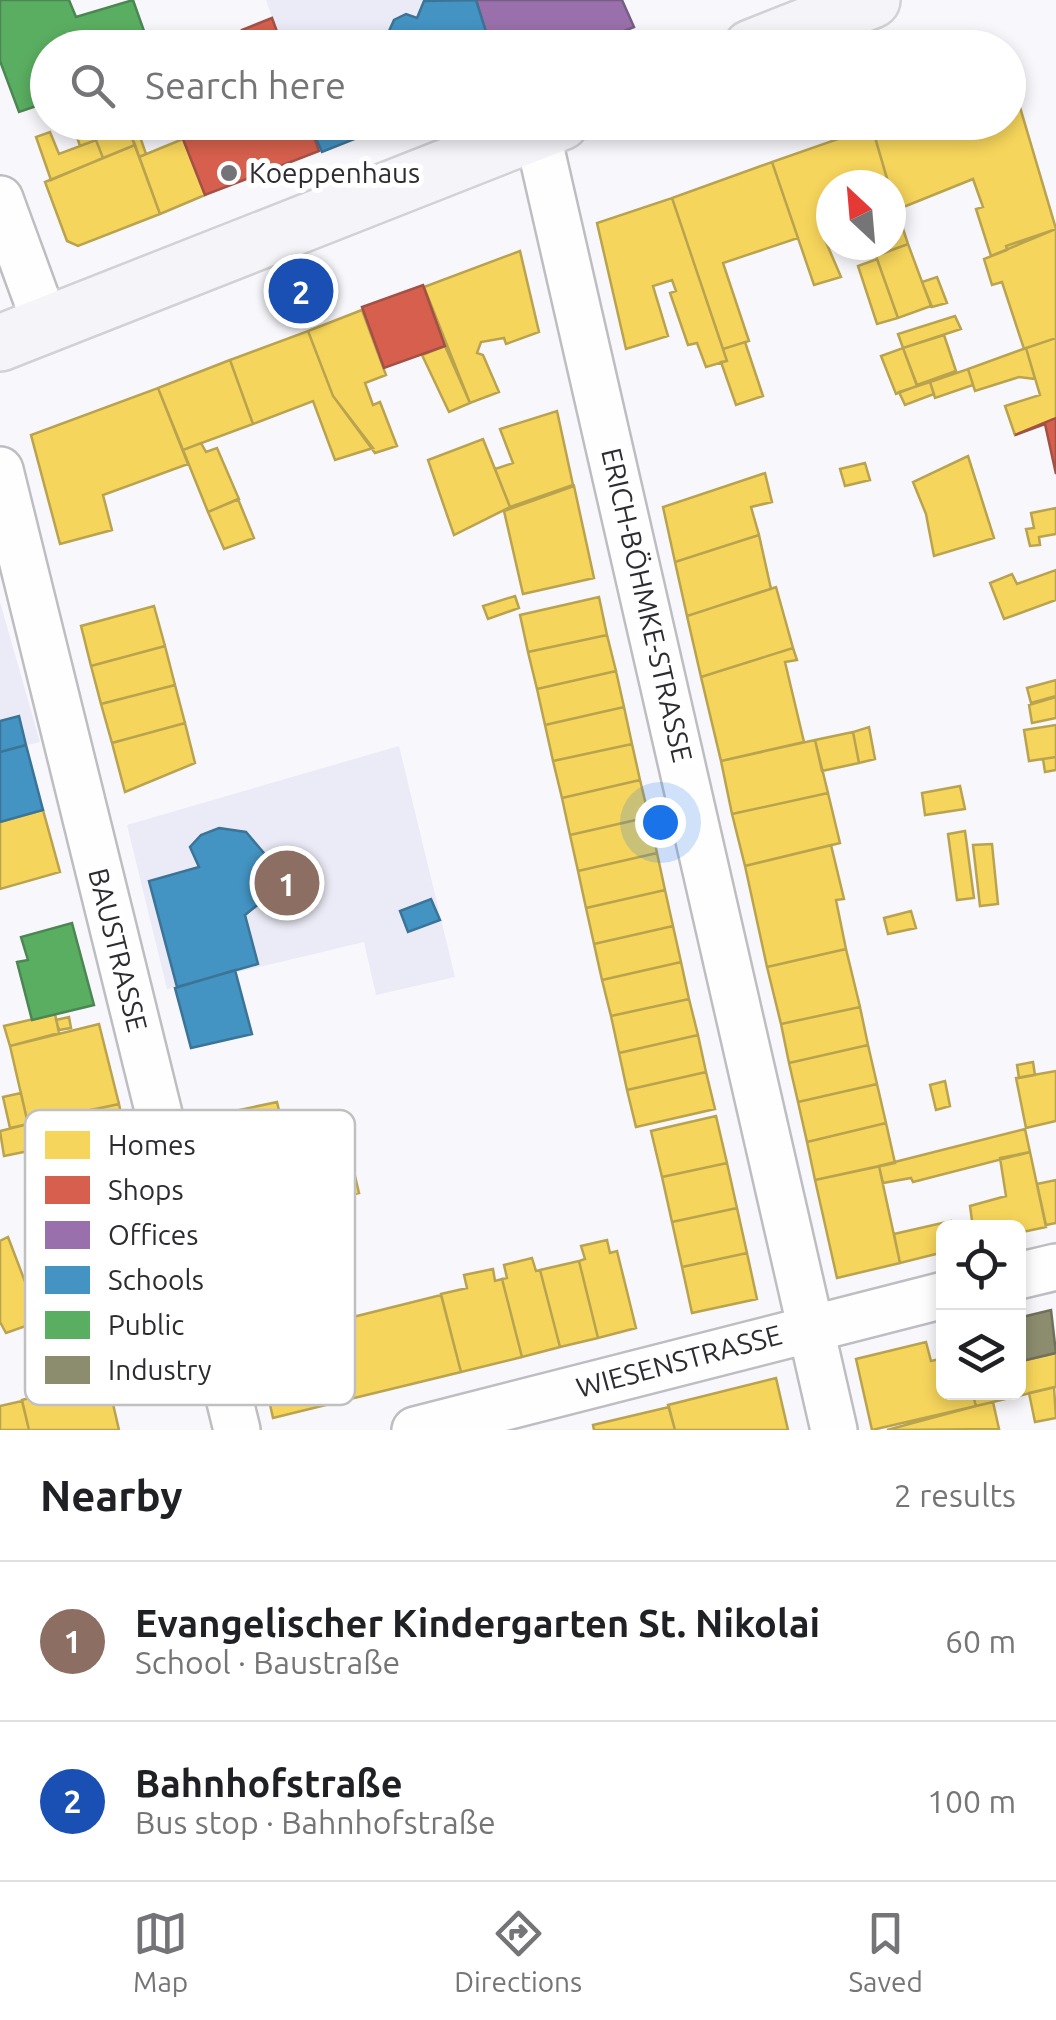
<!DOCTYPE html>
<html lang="en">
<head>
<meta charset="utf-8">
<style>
  :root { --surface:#fff; --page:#f6f6f6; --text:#202124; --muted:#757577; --line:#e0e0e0; --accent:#747478 }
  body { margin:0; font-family:Ubuntu,sans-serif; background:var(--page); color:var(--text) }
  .controls { position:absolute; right:30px; bottom:30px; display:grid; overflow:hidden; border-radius:15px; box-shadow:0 5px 15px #0003 }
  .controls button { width:90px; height:90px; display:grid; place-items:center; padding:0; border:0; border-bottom:2px solid var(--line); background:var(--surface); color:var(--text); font:50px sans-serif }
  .compass { position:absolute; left:816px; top:170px; width:90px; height:90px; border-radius:50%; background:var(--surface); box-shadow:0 5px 15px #0003; rotate:334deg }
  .you { position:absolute; left:660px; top:822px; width:35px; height:35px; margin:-25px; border:8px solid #fff; border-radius:50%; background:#1a73e8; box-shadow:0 0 0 15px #1a73e833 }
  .badge { display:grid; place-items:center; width:65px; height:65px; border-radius:50%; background:var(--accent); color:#fff; font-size:32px; font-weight:700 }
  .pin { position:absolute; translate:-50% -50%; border:5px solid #fff; box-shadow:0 2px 10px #0006 }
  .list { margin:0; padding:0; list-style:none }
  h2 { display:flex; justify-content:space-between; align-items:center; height:130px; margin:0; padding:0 40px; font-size:42px }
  h2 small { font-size:32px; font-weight:400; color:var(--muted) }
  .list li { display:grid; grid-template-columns:65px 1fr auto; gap:30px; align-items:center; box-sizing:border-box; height:160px; padding:0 40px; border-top:2px solid var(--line) }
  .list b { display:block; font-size:38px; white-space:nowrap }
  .list p { margin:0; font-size:32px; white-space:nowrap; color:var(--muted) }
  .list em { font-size:32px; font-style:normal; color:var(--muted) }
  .icon { flex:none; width:55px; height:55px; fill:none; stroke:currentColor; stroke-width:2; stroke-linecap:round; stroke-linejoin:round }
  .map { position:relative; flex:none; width:1056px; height:1430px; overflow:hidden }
  .search { position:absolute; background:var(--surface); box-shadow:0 5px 15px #0003; left:30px; right:30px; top:30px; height:110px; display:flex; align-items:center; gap:25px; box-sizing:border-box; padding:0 35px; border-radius:55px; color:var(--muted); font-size:38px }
  .sheet { height:450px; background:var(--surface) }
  nav { display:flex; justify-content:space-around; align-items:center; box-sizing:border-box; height:140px; border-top:2px solid var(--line); background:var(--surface); font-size:28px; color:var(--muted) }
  nav a { display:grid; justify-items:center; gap:5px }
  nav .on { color:var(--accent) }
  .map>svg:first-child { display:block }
  .built { fill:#ebebf7 }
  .homes { fill:#f6d55c; stroke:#baa34f; stroke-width:2.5 }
  .shops { fill:#d6604d; stroke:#a35145; stroke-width:2.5 }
  .offices { fill:#9970ab; stroke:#795c86; stroke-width:2.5 }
  .schools { fill:#4393c3; stroke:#3c7497; stroke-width:2.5 }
  .public { fill:#5aae61; stroke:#4c8753; stroke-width:2.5 }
  .industry { fill:#8c8c6e; stroke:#70705c; stroke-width:2.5 }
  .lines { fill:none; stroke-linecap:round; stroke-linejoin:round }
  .minor-casing { stroke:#bebec2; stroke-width:50 }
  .major-casing { stroke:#d2d2d5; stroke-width:60 }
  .minor { stroke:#fefeff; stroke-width:45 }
  .major { stroke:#f4f4f9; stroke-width:55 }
  .poi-dot { fill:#747478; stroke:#fff; stroke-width:4 }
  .labels { text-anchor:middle; stroke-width:10; stroke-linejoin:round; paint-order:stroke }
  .poi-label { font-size:28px; fill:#2d2d31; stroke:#fff; text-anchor:start }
  .street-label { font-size:28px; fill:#2d2d31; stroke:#fff }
  .key { fill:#fff; stroke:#c0c0c1; stroke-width:2.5 }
  .key-label { font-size:28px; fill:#2d2d31 }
</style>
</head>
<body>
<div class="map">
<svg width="1056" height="1430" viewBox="0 0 1056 1430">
  <rect width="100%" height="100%" fill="#f7f7fc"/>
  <!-- built -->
  <path class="built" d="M266 0H476L491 47H283Z
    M0 602 40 742 0 752Z
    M399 746 455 977 376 995 364 942 167 989 127 825Z"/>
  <!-- homes -->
  <path class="homes" d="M1008 84 1014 87 1056 229 991 256 976 209 983 207 973 179 896 210 872 127 885 122H1008Z
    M72 122H126L135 145 103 158 96 140 80 146Z
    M126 122H135L146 154 139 157Z
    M170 122H191L195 134 181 140Z
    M872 127 889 185H831V224L820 228 841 277 814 285 772 162Z
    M50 132 59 154 96 140 103 158 51 180 36 137Z
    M183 139 205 195 160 214 139 157Z
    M135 145 160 214 78 246 67 241 45 182Z
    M772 162 798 238 723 263 749 341 723 349 672 198Z
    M891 192 908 244 876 256 871 245H891Z
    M672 198 727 361 706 367 697 343 688 345 670 293 676 291 672 280 653 286 668 336 626 349 597 223Z
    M1056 229V338L1024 349 1002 282 992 285 984 259 1007 250 1006 246Z
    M908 244 931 306 898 318 876 256Z
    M520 251 539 332 506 344 504 338 481 342 477 353 483 355 499 392 470 403 424 287Z
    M877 259 898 318 877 324 858 266Z
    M937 277 947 303 932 307 922 282Z
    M362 310 386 375 365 383 373 405 380 402 397 446 375 453 333 396 308 331Z
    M955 316 961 329 903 348 898 334Z
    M308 331 333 396 373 448 335 460 313 401 253 424 230 360Z
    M944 335 956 371 917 385 903 348Z
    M1056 338V418L1015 435 1005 406 1040 395 1026 348Z
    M745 342 763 396 736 405 721 362 727 361 723 349Z
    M445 346 470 403 449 412 422 355Z
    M903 348 917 386 896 394 881 356Z
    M1026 348 1035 379 1019 377 975 391 968 369Z
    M230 360 253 424 183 450 158 388Z
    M968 369 973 385 935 398 930 382Z
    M930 382 934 394 905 405 899 392Z
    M158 388 188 464 103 495 112 530 60 544 31 435Z
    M557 411 573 485 510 507 495 469 513 463 500 429Z
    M483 439 510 507 454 535 428 460Z
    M201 443 206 452 217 448 239 499 208 512 183 450Z
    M968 456 994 538 934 556 926 514 913 482Z
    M865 463 870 480 845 486 840 469Z
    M765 473 772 502 751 507 759 535 675 562 663 507Z
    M574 486 594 578 523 594 504 511Z
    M238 499 254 538 224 549 208 512Z
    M1056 508V534L1039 537 1040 545 1030 546 1026 529 1034 528 1031 513Z
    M759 535 771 589 687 616 675 562Z
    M1056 570V600L1004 619 990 583 1012 574 1017 584Z
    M776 587 793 648 701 677 687 616Z
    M515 596 519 608 488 619 483 606Z
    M599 597 607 635 528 652 520 615Z
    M154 606 165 646 91 666 81 626Z
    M607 635 616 671 537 689 528 652Z
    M165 646 175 685 101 704 91 666Z
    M793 648 797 660 785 662 804 742 721 761 701 677Z
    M616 671 624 707 545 725 537 689Z
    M1056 680V696L1031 703 1027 688Z
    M175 685 185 723 112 743 101 704Z
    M1056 697V718L1032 723 1029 705Z
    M624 707 632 744 553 761 545 725Z
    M185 723 195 763 125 792 112 743Z
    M1056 725V757L1029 761 1024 730Z
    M869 727 875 759 859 763 853 732Z
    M853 732 859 763 822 771 815 740Z
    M815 740 828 793 732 814 721 761Z
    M632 744 640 780 562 798 553 761Z
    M1056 757V770L1045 772 1043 759Z
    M640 780 649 817 570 835 562 798Z
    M960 786 965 809 925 815 922 793Z
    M828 793 840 843 745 866 732 814Z
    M43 810 60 872 0 889V822Z
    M649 817 657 853 578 871 570 835Z
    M965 831 974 898 957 900 948 834Z
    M992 844 998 904 980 906 973 845Z
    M831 845 844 899 836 900 846 949 767 967 745 866Z
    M657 853 665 890 586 908 578 871Z
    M665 890 673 926 594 944 586 908Z
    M911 911 916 928 888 934 884 918Z
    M673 926 681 962 602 980 594 944Z
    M846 949 860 1007 781 1024 767 967Z
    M681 962 689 999 611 1016 602 980Z
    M689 999 698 1035 619 1053 611 1016Z
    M860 1007 868 1045 789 1063 781 1024Z
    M55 1014 59 1033 10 1046 4 1026Z
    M69 1017 71 1028 59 1030 56 1020Z
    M99 1024 119 1104 28 1124 10 1046Z
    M698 1035 706 1072 627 1090 619 1053Z
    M868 1045 877 1084 798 1102 789 1063Z
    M1033 1062 1035 1075 1019 1078 1017 1065Z
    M1056 1071V1121L1026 1128 1016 1078Z
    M706 1072 715 1109 636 1127 627 1090Z
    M945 1081 950 1106 936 1110 930 1085Z
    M877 1084 886 1123 807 1142 798 1102Z
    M21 1093 28 1124 10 1128 3 1097Z
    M277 1102 293 1169 221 1184 206 1117Z
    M119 1104 136 1185 79 1202 57 1117Z
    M716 1116 727 1163 662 1177 651 1131Z
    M57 1117 63 1144 4 1156 0 1131Z
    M886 1123 895 1163 815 1180 807 1142Z
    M1025 1129 1030 1152 913 1182 911 1178 883 1183 879 1166Z
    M1030 1152 1046 1227 1018 1233V1228H973L970 1206 1006 1196 1000 1158Z
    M727 1163 737 1208 672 1222 662 1177Z
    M879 1166 900 1263 837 1278 815 1180Z
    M355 1176 359 1193 341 1197 337 1179Z
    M1056 1180V1223L1046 1225 1037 1184Z
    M737 1208 747 1253 682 1267 672 1222Z
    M951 1221 953 1228H944V1252L900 1263 894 1234Z
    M8 1237 40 1321 6 1333 0 1322V1241Z
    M607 1240 610 1253 617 1251 636 1328 598 1338 579 1261 585 1259 581 1246Z
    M747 1253 757 1299 692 1313 682 1267Z
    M532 1258 536 1271 540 1270 560 1347 522 1357 502 1279 507 1278 504 1265Z
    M579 1261 598 1338 560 1347 540 1270Z
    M493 1269 495 1281 502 1279 522 1357 461 1372 441 1294 467 1288 464 1275Z
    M441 1295 461 1372 342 1401 325 1324Z
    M299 1296 306 1329 325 1324 342 1401 273 1418 250 1315 286 1307 284 1299Z
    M926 1342 931 1361 944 1358V1392H972L976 1406 872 1430 856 1359Z
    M1056 1353V1387L976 1406 972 1392H1018V1362Z
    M107 1378 119 1430H29L22 1400Z
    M776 1378 788 1430H675L668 1405Z
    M1054 1387 1056 1418 1035 1422 1029 1393Z
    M22 1401 29 1430H0V1406Z
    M993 1402 999 1429 887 1430 976 1406Z
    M669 1407 675 1430H594L593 1425Z"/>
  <!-- shops -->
  <path class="shops" d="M272 18 283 48H249L242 30Z
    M225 122H309L319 151 205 195 183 139Z
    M423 285 445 346 384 368 362 307Z
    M1056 418V474L1045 424 1015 435Z"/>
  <!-- offices -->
  <path class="offices" d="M476 0H622L634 27 583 48H491Z"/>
  <!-- schools -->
  <path class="schools" d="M476 0 491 48H375L392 40 389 31 394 20 406 14 417 18 424 1Z
    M309 122H397L322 152Z
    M19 716 26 745 0 752V721Z
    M26 745 43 810 0 822V752Z
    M219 828 246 832 269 859 271 879 265 899 245 915 258 964 177 987 149 881 199 867 190 847 201 835Z
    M431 899 440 920 408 932 400 911Z
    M235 970 252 1034 191 1048 175 988Z"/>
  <!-- public -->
  <path class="public" d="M0 0H69L76 17 133 0 150 48H48V102L19 112 0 61Z
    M72 923 94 1005 32 1020 17 962 28 960 21 937Z"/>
  <!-- industry -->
  <path class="industry" d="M1051 1310 1056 1353 1018 1362V1318Z"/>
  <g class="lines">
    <!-- minor casing -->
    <g class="minor-casing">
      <path id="minor" d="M537 132 834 1430
        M0 199 46 325
        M0 470 237 1430
        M1018 1276 1056 1267
        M415 1430 944 1295"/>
    </g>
    <!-- major casing -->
    <g class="major-casing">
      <path id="major" d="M751 48 872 0
        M0 343 561 122"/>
    </g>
    <!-- minor -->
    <use href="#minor" class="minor"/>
    <!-- major -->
    <use href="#major" class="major"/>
  </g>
  <!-- markers -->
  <circle class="poi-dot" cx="229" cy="173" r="10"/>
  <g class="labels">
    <!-- poi labels -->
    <g class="poi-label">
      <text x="249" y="183">Koeppenhaus</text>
    </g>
    <!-- street labels -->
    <g class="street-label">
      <text transform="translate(647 605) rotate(77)" y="10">ERICH-BÖHMKE-STRASSE</text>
      <text transform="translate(118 950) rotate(76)" y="10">BAUSTRASSE</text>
      <text transform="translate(679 1361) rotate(-15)" y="10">WIESENSTRASSE</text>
    </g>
  </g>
  <!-- legend -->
  <rect x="25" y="1110" width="330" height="295" rx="15" class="key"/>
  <rect x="45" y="1131" width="45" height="28" fill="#f6d55c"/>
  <rect x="45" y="1176" width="45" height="28" fill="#d6604d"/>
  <rect x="45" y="1221" width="45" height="28" fill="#9970ab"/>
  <rect x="45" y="1266" width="45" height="28" fill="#4393c3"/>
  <rect x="45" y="1311" width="45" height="28" fill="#5aae61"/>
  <rect x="45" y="1356" width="45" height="28" fill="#8c8c6e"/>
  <g class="key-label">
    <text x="108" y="1155">Homes</text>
    <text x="108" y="1200">Shops</text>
    <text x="108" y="1245">Offices</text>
    <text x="108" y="1290">Schools</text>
    <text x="108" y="1335">Public</text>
    <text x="108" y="1380">Industry</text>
  </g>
</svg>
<div class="controls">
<button><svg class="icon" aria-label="locate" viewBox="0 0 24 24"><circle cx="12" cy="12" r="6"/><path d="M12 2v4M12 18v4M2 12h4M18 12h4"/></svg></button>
<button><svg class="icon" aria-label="layers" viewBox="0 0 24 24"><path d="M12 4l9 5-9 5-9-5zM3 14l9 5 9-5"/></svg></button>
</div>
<svg class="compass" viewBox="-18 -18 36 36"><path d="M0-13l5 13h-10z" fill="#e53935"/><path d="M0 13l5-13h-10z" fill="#757577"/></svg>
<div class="you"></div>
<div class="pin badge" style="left:287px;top:883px;background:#8d6e63">1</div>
<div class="pin badge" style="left:301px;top:291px;background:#1a4fb4">2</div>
<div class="search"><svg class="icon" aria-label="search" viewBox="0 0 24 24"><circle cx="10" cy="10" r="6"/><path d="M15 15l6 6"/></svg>Search here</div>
</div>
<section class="sheet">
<h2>Nearby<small>2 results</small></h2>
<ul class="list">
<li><span class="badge" style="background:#8d6e63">1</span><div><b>Evangelischer Kindergarten St. Nikolai</b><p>School · Baustraße</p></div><em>60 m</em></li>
<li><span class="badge" style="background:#1a4fb4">2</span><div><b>Bahnhofstraße</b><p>Bus stop · Bahnhofstraße</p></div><em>100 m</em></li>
</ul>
</section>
<nav>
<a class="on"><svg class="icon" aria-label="map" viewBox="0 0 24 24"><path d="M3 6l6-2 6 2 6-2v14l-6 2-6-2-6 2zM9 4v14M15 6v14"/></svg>Map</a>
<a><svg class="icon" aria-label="directions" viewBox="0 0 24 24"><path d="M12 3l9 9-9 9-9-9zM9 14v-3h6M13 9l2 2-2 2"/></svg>Directions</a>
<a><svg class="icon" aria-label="saved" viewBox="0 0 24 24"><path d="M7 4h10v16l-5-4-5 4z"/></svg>Saved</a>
</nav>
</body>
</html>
